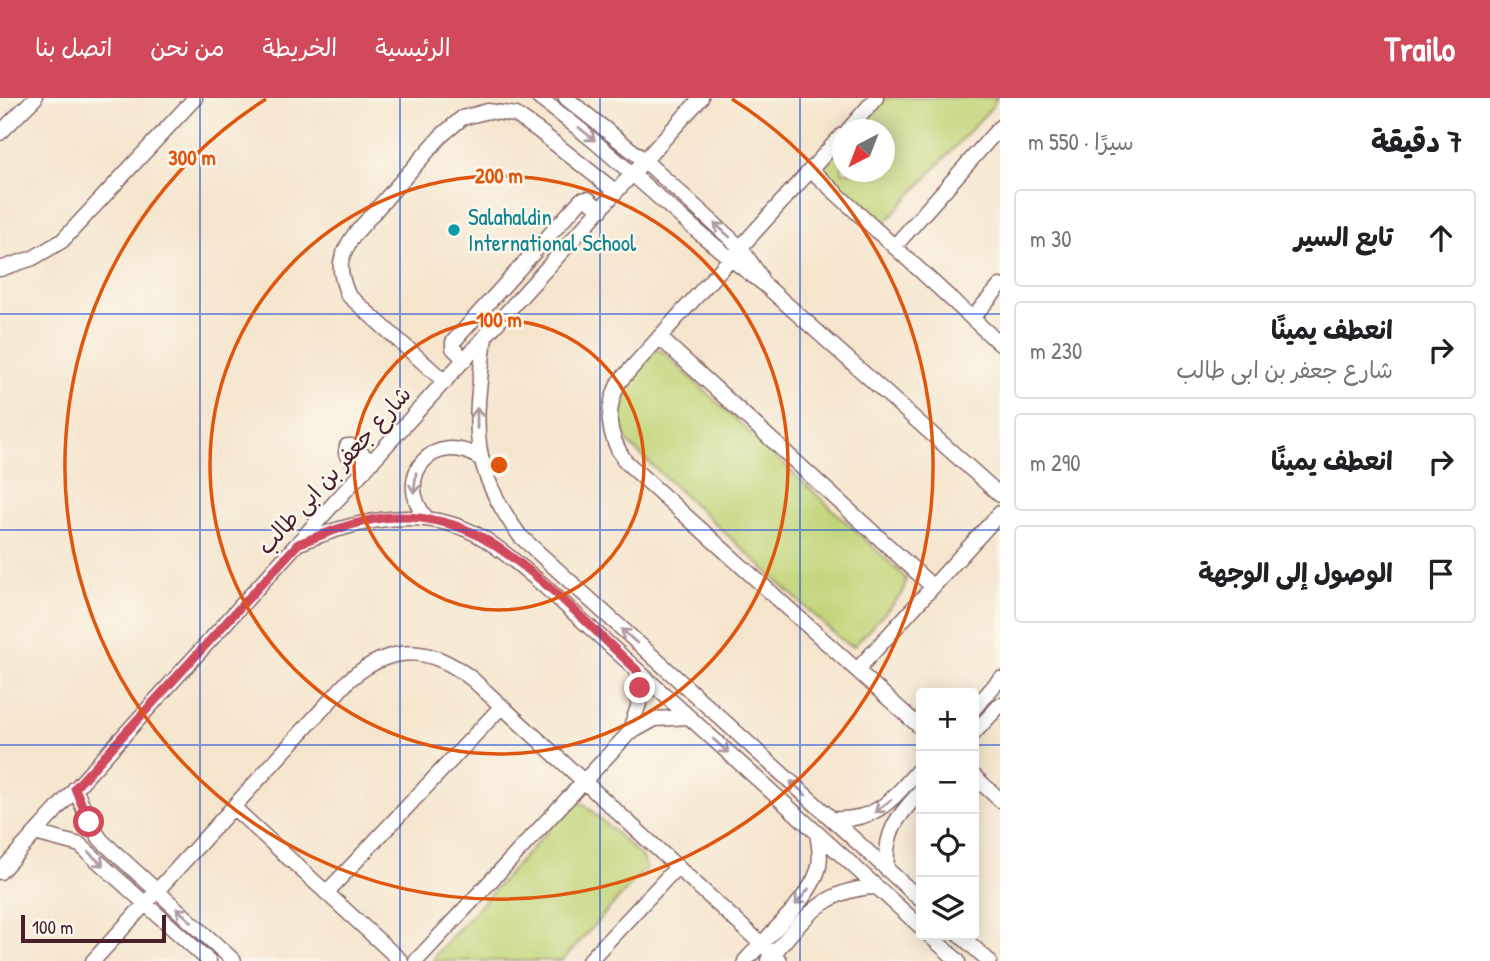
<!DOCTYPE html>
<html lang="ar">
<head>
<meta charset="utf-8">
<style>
  :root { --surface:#fff; --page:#f2f2f2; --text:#202124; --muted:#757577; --line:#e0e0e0; --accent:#d1495b }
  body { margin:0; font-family:"Patrick Hand","Playpen Sans Arabic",sans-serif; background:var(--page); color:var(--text); direction:rtl }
  .controls { position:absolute; right:21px; bottom:21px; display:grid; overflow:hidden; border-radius:7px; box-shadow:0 4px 18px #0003 }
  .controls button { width:63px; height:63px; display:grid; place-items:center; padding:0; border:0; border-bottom:2px solid var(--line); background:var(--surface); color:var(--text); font:35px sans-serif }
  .compass { position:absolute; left:832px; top:21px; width:63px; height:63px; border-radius:50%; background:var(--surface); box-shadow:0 4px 18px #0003; rotate:222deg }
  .scale { position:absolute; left:21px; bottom:18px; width:145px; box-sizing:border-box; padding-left:7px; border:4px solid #4a1f2b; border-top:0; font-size:19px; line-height:24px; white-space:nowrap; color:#4a1f2b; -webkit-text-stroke:5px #fbf7ec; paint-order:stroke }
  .stop { position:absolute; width:21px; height:21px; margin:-16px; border:5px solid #d1495b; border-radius:50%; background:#fff }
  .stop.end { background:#d1495b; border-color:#fff; box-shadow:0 2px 7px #0008 }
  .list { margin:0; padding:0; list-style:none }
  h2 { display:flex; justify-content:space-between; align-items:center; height:91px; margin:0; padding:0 28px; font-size:30px }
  h2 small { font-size:23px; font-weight:400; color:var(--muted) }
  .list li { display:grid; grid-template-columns:46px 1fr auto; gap:21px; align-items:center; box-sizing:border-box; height:98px; margin:0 14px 14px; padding:0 14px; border:2px solid var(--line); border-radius:7px }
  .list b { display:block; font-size:26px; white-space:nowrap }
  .list p { margin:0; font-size:23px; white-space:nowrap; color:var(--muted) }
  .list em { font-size:23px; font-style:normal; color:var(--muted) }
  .icon { flex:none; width:38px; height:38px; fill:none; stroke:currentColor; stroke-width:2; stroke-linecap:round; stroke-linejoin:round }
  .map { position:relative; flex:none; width:1000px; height:863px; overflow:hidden; direction:ltr }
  header { display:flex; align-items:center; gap:42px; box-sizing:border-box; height:98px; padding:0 35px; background:var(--accent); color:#fff }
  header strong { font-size:33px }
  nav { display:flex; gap:38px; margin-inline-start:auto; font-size:24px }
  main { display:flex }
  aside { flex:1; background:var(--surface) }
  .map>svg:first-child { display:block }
  .green { fill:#c1d477; stroke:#867a51; stroke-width:2 }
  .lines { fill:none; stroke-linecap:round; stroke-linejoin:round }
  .minor-casing { stroke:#866464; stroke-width:17 }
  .minor { stroke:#fff; stroke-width:14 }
  .oneway { stroke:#ae9aa0 }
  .route { stroke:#d1495b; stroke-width:9 }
  .grid { fill:none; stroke:#1d4ed8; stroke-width:2; stroke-opacity:0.55 }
  .ring { fill:none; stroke:#e0560e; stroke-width:3.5 }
  .culture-dot { fill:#0f9aa8; stroke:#fbf7ec; stroke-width:2.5 }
  .labels { text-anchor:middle; stroke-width:5; stroke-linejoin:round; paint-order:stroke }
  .culture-label { font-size:23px; fill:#0d838f; stroke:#fbf7ec; text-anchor:start }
  .street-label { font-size:23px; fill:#4a1f2b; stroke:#fbf7ec }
  .centre { fill:#e0560e; stroke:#fbf7ec; stroke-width:3.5 }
  .ring-label { font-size:21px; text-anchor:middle; font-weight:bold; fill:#e0560e; stroke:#fbf7ec; stroke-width:5; stroke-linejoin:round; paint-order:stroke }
</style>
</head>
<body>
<header>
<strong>Trailo</strong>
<nav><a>الرئيسية</a><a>الخريطة</a><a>من نحن</a><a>اتصل بنا</a></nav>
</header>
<main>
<aside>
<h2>7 دقيقة<small>سيرًا · 550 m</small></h2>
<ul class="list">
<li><svg class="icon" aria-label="ahead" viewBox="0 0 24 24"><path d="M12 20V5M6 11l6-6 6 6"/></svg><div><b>تابع السير</b></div><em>30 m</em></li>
<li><svg class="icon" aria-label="right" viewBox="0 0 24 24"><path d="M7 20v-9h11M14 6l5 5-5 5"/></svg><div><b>انعطف يمينًا</b><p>شارع جعفر بن ابى طالب</p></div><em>230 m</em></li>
<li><svg class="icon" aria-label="right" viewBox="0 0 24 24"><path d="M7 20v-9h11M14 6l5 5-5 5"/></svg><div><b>انعطف يمينًا</b></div><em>290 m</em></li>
<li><svg class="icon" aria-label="arrive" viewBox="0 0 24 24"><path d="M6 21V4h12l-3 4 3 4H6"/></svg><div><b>الوصول إلى الوجهة</b></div></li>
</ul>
</aside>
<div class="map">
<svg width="1000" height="863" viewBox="0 0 1000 863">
  <rect width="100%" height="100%" fill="#fbf7ec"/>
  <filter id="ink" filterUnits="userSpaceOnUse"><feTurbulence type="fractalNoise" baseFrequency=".0143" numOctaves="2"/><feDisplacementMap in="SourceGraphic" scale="14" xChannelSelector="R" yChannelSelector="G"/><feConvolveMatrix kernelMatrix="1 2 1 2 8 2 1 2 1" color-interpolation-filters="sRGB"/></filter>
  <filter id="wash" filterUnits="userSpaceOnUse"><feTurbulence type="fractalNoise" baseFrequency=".00686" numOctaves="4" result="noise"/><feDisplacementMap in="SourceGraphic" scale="28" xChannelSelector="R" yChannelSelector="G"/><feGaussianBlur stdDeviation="1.57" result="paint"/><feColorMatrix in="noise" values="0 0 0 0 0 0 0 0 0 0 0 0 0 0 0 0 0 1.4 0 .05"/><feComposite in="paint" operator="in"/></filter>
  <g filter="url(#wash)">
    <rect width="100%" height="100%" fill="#f5e5cd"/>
    <!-- green -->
    <path class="green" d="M882 0H997L991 10 882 128 830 83 822 73 824 66 842 43V74H884V32L853 31Z
      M658 252 663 254 901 475 906 481 903 495 854 548 847 546 828 530 630 347 617 327 618 296 650 254Z
      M583 705 643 760 646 770 562 863H433L435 857 553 727 574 707Z"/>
  </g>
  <g filter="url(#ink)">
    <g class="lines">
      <!-- minor casing -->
      <g class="minor-casing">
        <path id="minor" d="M539 0C618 57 685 129 764 186L1000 397
          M566 0 645 63 741 150 760 178
          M848 32 876 0
          M0 35 35 0
          M842 37 619 284C605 313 607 336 625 363L921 630
          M811 72 1000 246
          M894 149 1000 29
          M0 171 33 160 62 143 195 0
          M972 220 1000 188
          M485 239C475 325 466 363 520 438L921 802
          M659 239 933 489
          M465 262 453 250V244L581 102 588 101 601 112
          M445 284 348 197C337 170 338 161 354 137L441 38 462 20 488 13 516 17 539 33 616 94
          M364 373 346 355 347 348H352L372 364
          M427 421C391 378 435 330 481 361
          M302 444C360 421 426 406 483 440 504 453 523 470 542 486L921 829
          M857 572 1000 415
          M974 611 1000 581
          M629 634 639 606 637 572
          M974 635 1000 607
          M974 678 1000 702
          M75 690 89 724 101 742 234 863
          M233 709 401 863
          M832 721C878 724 893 700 921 669
          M35 735 80 747 209 863
          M887 771C884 734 897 719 921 693
          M0 774 701 0
          M327 794 502 608
          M929 837 958 863
          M960 837 989 863
          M768 862C802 824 822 790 877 789
          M93 863 349 582C391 546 429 547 472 581L780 863
          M416 863 628 636 655 621 689 619
          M589 863 677 769
          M745 863C766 840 813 798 819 768 821 757 819 746 817 735"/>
      </g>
      <!-- minor -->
      <use href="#minor" class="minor"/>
    </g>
    <!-- one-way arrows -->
    <defs><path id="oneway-shaft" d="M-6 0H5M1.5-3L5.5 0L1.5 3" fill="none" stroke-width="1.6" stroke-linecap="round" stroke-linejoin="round" transform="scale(1.75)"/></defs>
    <g class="oneway">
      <use href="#oneway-shaft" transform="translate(587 36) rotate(39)"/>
      <use href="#oneway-shaft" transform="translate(722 132) rotate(-138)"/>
      <use href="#oneway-shaft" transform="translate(477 320) rotate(-90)"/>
      <use href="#oneway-shaft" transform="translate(415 385) rotate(96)"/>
      <use href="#oneway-shaft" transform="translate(629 538) rotate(-138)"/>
      <use href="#oneway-shaft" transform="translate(721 648) rotate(42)"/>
      <use href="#oneway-shaft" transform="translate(798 690) rotate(-138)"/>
      <use href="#oneway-shaft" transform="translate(883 708) rotate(142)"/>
      <use href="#oneway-shaft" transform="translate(96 761) rotate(42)"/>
      <use href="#oneway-shaft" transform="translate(802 799) rotate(129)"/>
      <use href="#oneway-shaft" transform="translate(184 817) rotate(-138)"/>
    </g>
  </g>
  <g class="lines" filter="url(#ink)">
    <!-- route -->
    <path class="route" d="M89 724 75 690 298 446C329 434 362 420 395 419 425 418 457 425 483 440 540 474 588 527 637 572L640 590"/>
  </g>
  <!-- grid -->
  <path class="grid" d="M200 0V863M400 0V863M600 0V863M800 0V863M0 216H1000M0 432H1000M0 647H921M974 647H1000"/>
  <!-- distance rings -->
  <g class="ring">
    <circle cx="499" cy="367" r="145"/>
    <circle cx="499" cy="367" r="289"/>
    <path d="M732 1A434 434 0 1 1 266 1"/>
  </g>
  <!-- markers -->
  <circle class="culture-dot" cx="454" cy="132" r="7"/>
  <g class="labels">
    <!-- culture labels -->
    <g class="culture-label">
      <text x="468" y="127">Salahaldin<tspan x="468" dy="26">International School</tspan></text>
    </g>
    <!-- street labels -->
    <g class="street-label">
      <text transform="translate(334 372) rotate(-48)" y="8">شارع جعفر بن ابى طالب</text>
    </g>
  </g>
  <circle cx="499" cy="367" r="10" class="centre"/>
  <g class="ring-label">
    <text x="192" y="67">300 m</text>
    <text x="499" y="85">200 m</text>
    <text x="499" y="229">100 m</text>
  </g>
</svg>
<div class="controls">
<button>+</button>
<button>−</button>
<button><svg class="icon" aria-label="locate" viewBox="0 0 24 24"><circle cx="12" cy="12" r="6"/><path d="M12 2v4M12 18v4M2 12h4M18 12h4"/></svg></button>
<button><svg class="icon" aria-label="layers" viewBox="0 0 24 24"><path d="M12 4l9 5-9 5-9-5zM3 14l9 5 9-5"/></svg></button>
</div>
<svg class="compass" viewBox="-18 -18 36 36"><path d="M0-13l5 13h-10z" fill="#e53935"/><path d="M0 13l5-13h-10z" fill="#757577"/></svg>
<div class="scale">100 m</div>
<div class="stop" style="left:89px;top:724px"></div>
<div class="stop end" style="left:640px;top:590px"></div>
</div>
</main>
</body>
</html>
